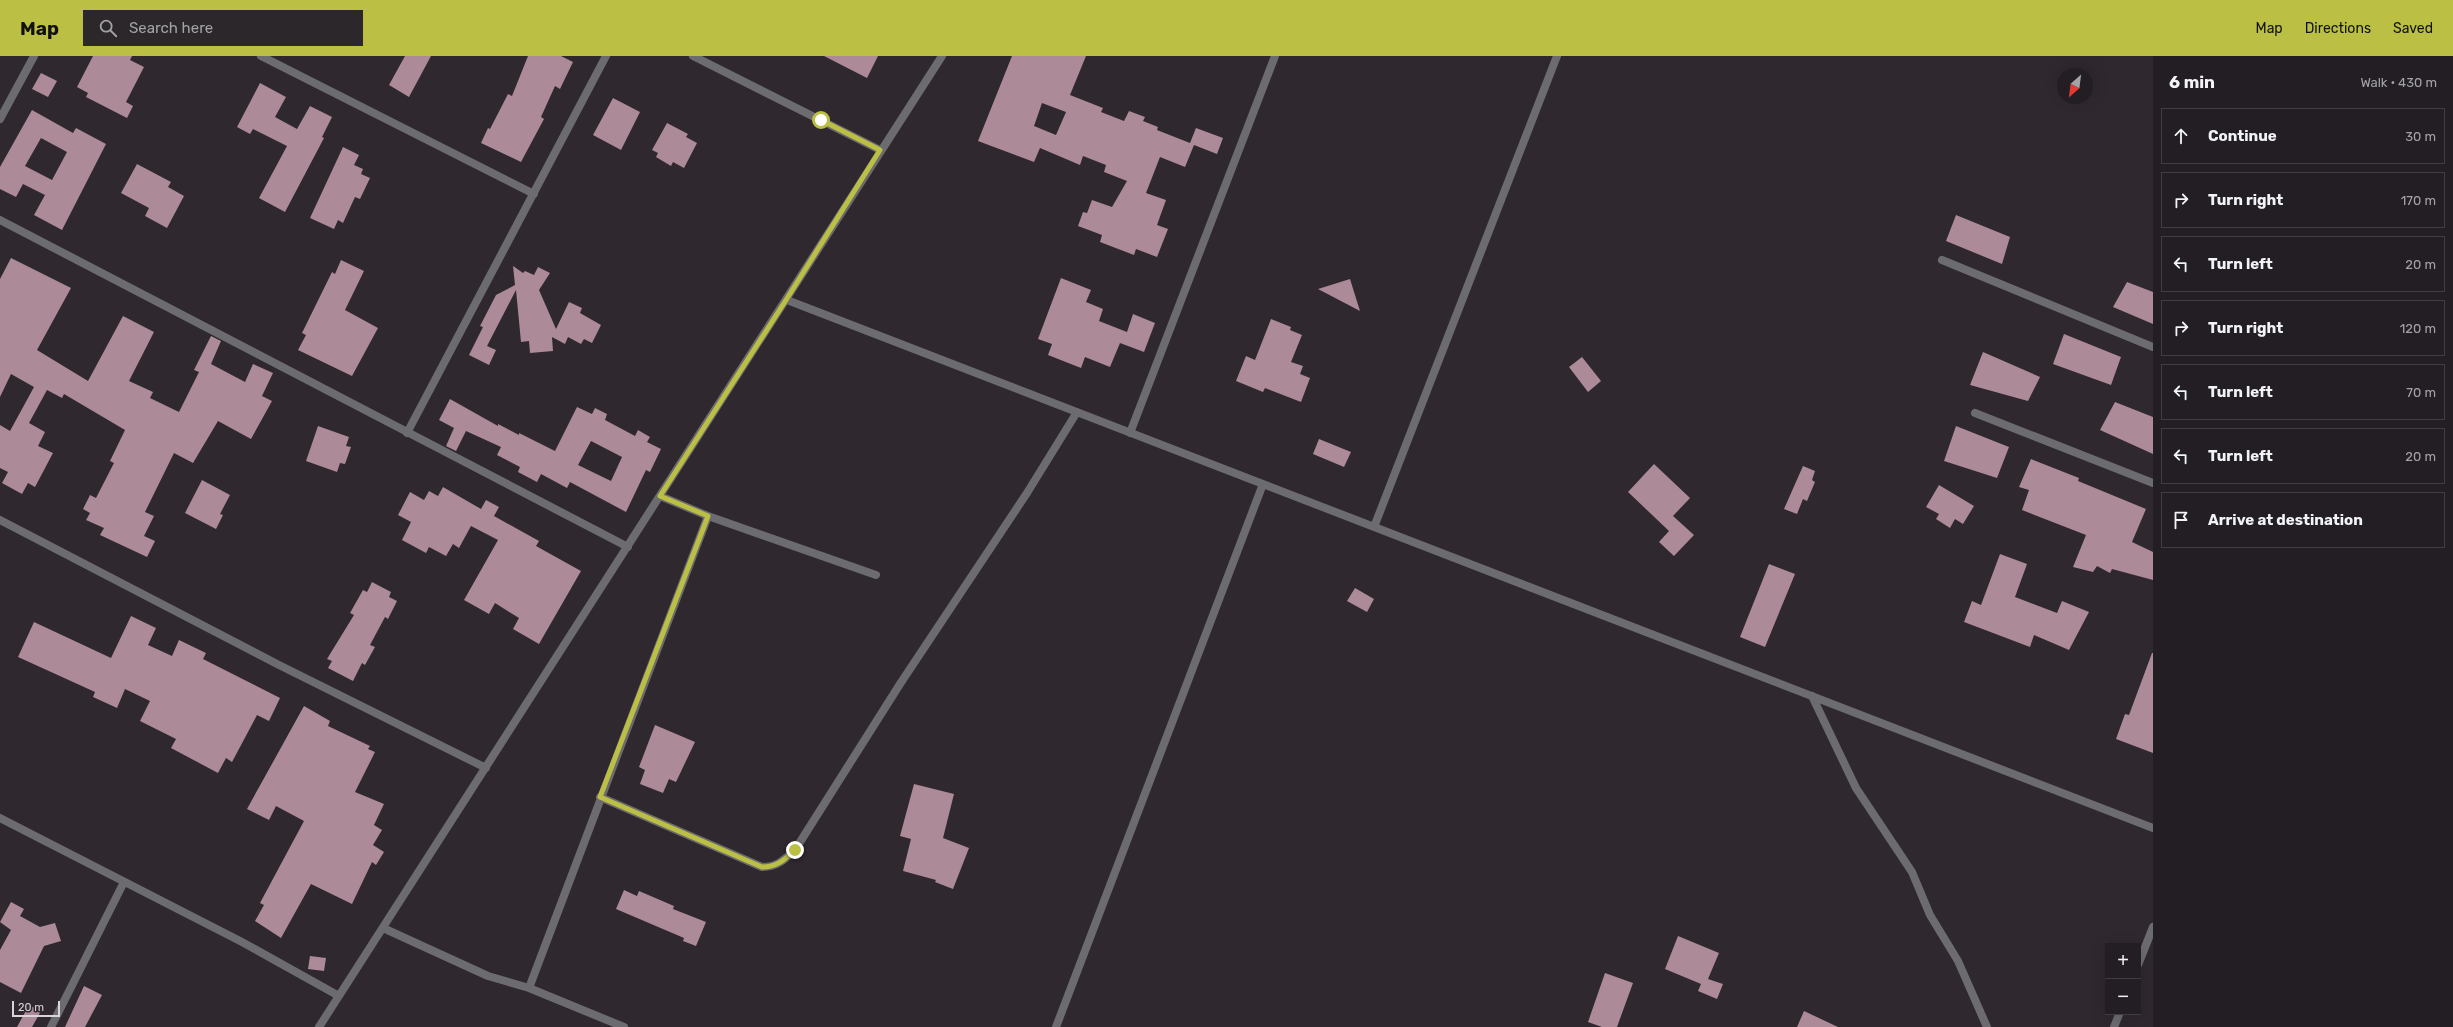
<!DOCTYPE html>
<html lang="en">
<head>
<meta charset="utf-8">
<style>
  :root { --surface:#231e23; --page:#2b272b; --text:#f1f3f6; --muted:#a3a2a6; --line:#403c41; --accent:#bbc044 }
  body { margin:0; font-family:Rubik,sans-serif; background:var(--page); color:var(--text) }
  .controls { position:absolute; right:12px; bottom:12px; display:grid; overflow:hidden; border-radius:0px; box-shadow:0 4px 16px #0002 }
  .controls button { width:36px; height:36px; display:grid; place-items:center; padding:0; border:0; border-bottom:1px solid var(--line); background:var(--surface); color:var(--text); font:20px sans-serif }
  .compass { position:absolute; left:2057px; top:12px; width:36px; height:36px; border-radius:50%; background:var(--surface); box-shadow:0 4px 16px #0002; rotate:208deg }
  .scale { position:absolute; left:12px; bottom:10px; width:48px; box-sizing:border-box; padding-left:4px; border:2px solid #d8d4d8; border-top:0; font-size:11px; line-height:14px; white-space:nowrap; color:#d8d4d8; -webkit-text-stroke:3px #2f282f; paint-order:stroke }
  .stop { position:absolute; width:12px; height:12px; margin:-9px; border:3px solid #bbc044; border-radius:50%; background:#fff }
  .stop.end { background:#bbc044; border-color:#fff; box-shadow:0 1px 4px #0008 }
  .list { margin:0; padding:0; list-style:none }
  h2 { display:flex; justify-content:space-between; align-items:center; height:52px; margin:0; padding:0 16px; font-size:17px }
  h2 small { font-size:13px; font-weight:400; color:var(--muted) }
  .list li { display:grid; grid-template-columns:26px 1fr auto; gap:12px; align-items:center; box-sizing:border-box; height:56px; margin:0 8px 8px; padding:0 8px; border:1px solid var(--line); border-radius:0px }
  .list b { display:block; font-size:15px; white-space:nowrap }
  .list em { font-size:13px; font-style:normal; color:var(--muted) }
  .icon { flex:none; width:22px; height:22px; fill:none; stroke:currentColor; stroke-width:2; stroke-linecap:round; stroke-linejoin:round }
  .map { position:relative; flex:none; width:2153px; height:971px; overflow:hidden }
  header { display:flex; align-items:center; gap:24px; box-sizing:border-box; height:56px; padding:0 20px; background:var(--accent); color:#111 }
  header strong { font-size:19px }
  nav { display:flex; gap:22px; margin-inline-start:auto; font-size:14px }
  .search { width:280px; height:36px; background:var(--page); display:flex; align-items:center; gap:10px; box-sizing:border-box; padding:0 14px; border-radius:0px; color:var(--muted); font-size:15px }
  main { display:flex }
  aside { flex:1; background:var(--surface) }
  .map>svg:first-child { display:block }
  .building { fill:#ad8a97; fill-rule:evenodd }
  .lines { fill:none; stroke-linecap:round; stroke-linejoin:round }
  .minor { stroke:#6c6c70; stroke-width:8 }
  .route { stroke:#bbc044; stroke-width:5 }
</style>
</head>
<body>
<header>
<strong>Map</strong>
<div class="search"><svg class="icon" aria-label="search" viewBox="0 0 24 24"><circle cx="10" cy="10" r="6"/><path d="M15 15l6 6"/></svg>Search here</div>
<nav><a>Map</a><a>Directions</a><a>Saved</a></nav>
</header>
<main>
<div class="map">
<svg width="2153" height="971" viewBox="0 0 2153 971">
  <rect width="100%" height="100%" fill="#2f282f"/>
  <!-- building -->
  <path class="building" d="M93 0H132L130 4 144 11 126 46 133 50 127 62 86 41 88 37 77 31Z
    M405 0H431L409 41 389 29Z
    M528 0H561L573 6 560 33 555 30 541 61 544 63 521 106 481 87 488 72 490 73 508 38 512 40Z
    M824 0H878L867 22Z
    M1012 0H1086L1070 39 1103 52 1101 56 1124 65 1129 55 1145 61 1143 65 1158 71 1157 74 1190 87 1196 72 1223 82 1217 98 1194 89 1185 111 1160 101 1146 137 1166 144 1157 169 1168 173 1157 201 1136 193 1134 199 1100 186 1102 179 1078 170 1083 156 1087 157 1092 144 1112 151 1127 125 1104 116 1106 109 1083 100 1080 109 1040 92 1034 106 978 85ZM1042 47 1066 56 1056 79 1034 70Z
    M41 17 57 25 48 41 32 33Z
    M260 27 286 41 275 61 297 73 310 50 332 61 322 81 324 82 285 156 259 142 287 90 253 73 250 78 237 71Z
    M613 42 640 56 621 94 593 79Z
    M32 54 73 77 76 72 106 88 62 174 34 159 45 139 23 128 16 141 0 133V111ZM41 82 67 96 52 124 25 110Z
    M667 67 688 78 686 81 697 87 684 112 673 106 671 110 656 101 658 97 652 94Z
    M343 91 359 99 354 109 363 113 361 118 370 122 360 143 355 141 343 167 338 164 334 173 310 162Z
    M137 108 171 126 168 131 184 140 167 172 145 160 149 152 121 137Z
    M1956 159 2010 181 2002 208 1946 185Z
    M11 202 71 232 37 294 88 325 123 260 154 276 129 325 153 336 150 342 179 356 199 316 194 314 211 280 221 285 211 308 245 326 253 308 273 317 262 340 272 345 251 383 218 365 193 407 174 397 145 456 154 460 144 480 155 485 147 501 100 479 104 472 86 464 90 457 83 453 90 439 96 442 114 407 110 405 125 374 64 338 62 342 47 334 29 367 45 376 38 390 53 397 35 431 28 427 22 438 2 427 8 416 0 412V369L10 375 34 331 11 318 0 341V223Z
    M341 204 364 215 345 254 378 272 352 320 298 294 306 279 302 277 332 216 335 218Z
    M513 210 523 217 525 215 534 219 538 211 550 217 539 234 556 273 569 246 582 252 580 257 601 269 592 287 584 283 581 288 568 281 565 288 552 281 553 295 530 297 529 285 521 286 516 234 487 290 496 294 489 309 469 299 483 271 480 270 496 239 515 229Z
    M1061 222 1091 234 1086 246 1103 253 1099 265 1127 276 1133 258 1155 267 1144 296 1120 287 1110 311 1085 301 1081 312 1048 299 1052 288 1038 283Z
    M1350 223 1360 255 1318 233Z
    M2127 226 2153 236V268L2113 251Z
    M1271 263 1291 271 1290 274 1302 279 1291 306 1303 310 1300 318 1310 322 1301 346 1265 332 1263 336 1236 325 1246 300 1255 304Z
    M2064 278 2121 301 2111 329 2053 308Z
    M1983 296 2040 321 2028 345 1970 329Z
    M1582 301 1601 325 1588 336 1569 311Z
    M450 343 498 370V368L519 379V377L555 395 577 351 592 358 595 352 607 358 605 364 635 380 638 374 650 381 647 386 661 393 650 416 646 414 626 456 570 426 567 432 541 418 537 426 518 416 520 411 497 399 501 391 466 375 456 395 446 390 454 372 439 364ZM591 385 622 401 611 425 578 409Z
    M2115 346 2153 361V398L2100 374Z
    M318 370 349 381 346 390 351 391 345 408 340 407 337 416 306 405Z
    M1956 370 2009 391 1997 422 1944 405Z
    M1319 383 1351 396 1344 411 1313 398Z
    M2031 403 2079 422 2078 425 2146 453 2132 486 2153 496V524L2112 513 2110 517 2097 510 2093 516 2073 511 2086 479 2022 454 2029 434 2019 431Z
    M1654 408 1690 442 1673 460 1694 479 1674 500 1659 486 1669 475 1628 436Z
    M1803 410 1815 415 1812 424 1815 426 1807 445 1803 443 1797 458 1784 453Z
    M202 424 230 439 220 458 223 459 216 473 185 457Z
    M1939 429 1974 450 1963 468 1955 463 1950 472 1936 463 1939 458 1926 451Z
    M443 431 481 453 486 444 499 451 494 460 539 485 536 490 581 515 539 588 513 573 519 562 495 547 489 558 464 544 498 484 471 470 459 492 453 488 446 500 429 491 426 497 402 484 411 466 398 459 410 436 424 444 429 435 438 440Z
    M2000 498 2027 508 2015 541 2057 557 2062 545 2089 556 2069 594 2034 579 2030 591 1964 566 1972 545 1981 549Z
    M1769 508 1795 518 1765 591 1740 581Z
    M372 526 391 536 389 541 397 545 388 563 385 561 370 589 375 591 365 609 362 607 353 625 328 612 332 605 327 603 354 559 350 557 363 534 367 536Z
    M1355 532 1374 543 1367 556 1347 545Z
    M131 560 156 572 148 589 172 600 179 584 206 597 203 603 280 642 269 665 257 659 232 706 226 702 218 717 171 692 176 683 140 665 150 645 125 633 117 652 93 641 95 636 18 601 34 566 111 602Z
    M2152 597H2153V697L2116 683 2125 658 2129 659Z
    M304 650 330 665 328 670 370 690 368 693 375 696 355 736 384 748 374 769 382 774 373 789 384 796 376 809 372 806 352 848 311 828 281 882 255 865 264 849 260 847 304 765 276 750 269 764 247 753Z
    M655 669 695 686 676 726 669 723 663 737 640 728 645 714 639 711Z
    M914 728 954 738 943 782 969 792 953 833 935 826 936 824 903 815 911 783 900 780Z
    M624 834 637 840 639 835 674 850 673 853 706 866 696 890 683 885 684 882 616 853Z
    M11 846 24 853 20 860 40 871 55 867 61 885 44 890 21 937 0 926V894L11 874 0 866Z
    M1678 880 1719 897 1708 923 1723 928 1717 943 1698 935 1701 928 1665 913Z
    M310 900 326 902 324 915 308 913Z
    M1605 917 1633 927 1617 971H1602L1588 966Z
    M84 930 102 939 85 971H65Z
    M29 949 41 955 32 971H17Z
    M1804 955 1838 971H1797Z"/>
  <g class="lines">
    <!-- minor -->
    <path class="minor" d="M261 0 534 138
      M693 0 880 94
      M0 63 34 0
      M0 164 628 491
      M1942 204 2153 291
      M787 244 2153 772
      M1975 357 2153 427
      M407 377 606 0
      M1130 377 1275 0
      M660 440 708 460 876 519
      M0 464 279 609 486 712
      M1374 471 1557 0
      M1812 640 1856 732 1912 816 1930 859 1958 905 1987 971
      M600 741 762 811C777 811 784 804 795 794L900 628 1027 437 1077 356
      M0 762 242 886 339 940
      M383 872 488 920 529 932 624 971
      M2138 909 2153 871
      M529 932 708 460
      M51 971 124 826
      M319 971 942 0
      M1056 971 1263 428
      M2114 971 2120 956"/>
  </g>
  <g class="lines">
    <!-- route -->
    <path class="route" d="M795 794C784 804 777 811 762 811L600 741 708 460 660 440 786 244 880 94 821 64"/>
  </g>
</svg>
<div class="controls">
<button>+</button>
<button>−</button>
</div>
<svg class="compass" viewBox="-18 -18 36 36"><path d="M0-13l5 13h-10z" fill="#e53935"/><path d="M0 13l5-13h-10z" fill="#a3a2a6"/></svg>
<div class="scale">20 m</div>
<div class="stop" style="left:821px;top:64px"></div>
<div class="stop end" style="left:795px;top:794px"></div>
</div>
<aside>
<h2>6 min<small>Walk · 430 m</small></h2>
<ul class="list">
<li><svg class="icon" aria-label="ahead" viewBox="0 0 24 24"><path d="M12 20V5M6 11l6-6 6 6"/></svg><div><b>Continue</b></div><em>30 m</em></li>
<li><svg class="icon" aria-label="right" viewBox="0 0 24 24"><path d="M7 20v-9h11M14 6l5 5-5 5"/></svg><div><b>Turn right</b></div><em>170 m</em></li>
<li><svg class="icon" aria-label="left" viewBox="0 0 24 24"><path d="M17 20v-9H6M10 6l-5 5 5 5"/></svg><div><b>Turn left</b></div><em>20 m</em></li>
<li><svg class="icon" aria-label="right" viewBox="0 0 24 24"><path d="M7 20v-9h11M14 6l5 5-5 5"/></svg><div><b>Turn right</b></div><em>120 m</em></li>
<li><svg class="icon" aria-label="left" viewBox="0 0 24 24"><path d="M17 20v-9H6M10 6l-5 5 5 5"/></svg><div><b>Turn left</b></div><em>70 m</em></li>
<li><svg class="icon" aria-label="left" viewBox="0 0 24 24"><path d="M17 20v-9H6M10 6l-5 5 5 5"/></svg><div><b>Turn left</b></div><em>20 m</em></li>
<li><svg class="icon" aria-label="arrive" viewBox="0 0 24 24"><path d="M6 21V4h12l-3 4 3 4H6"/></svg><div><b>Arrive at destination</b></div></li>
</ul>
</aside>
</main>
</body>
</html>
